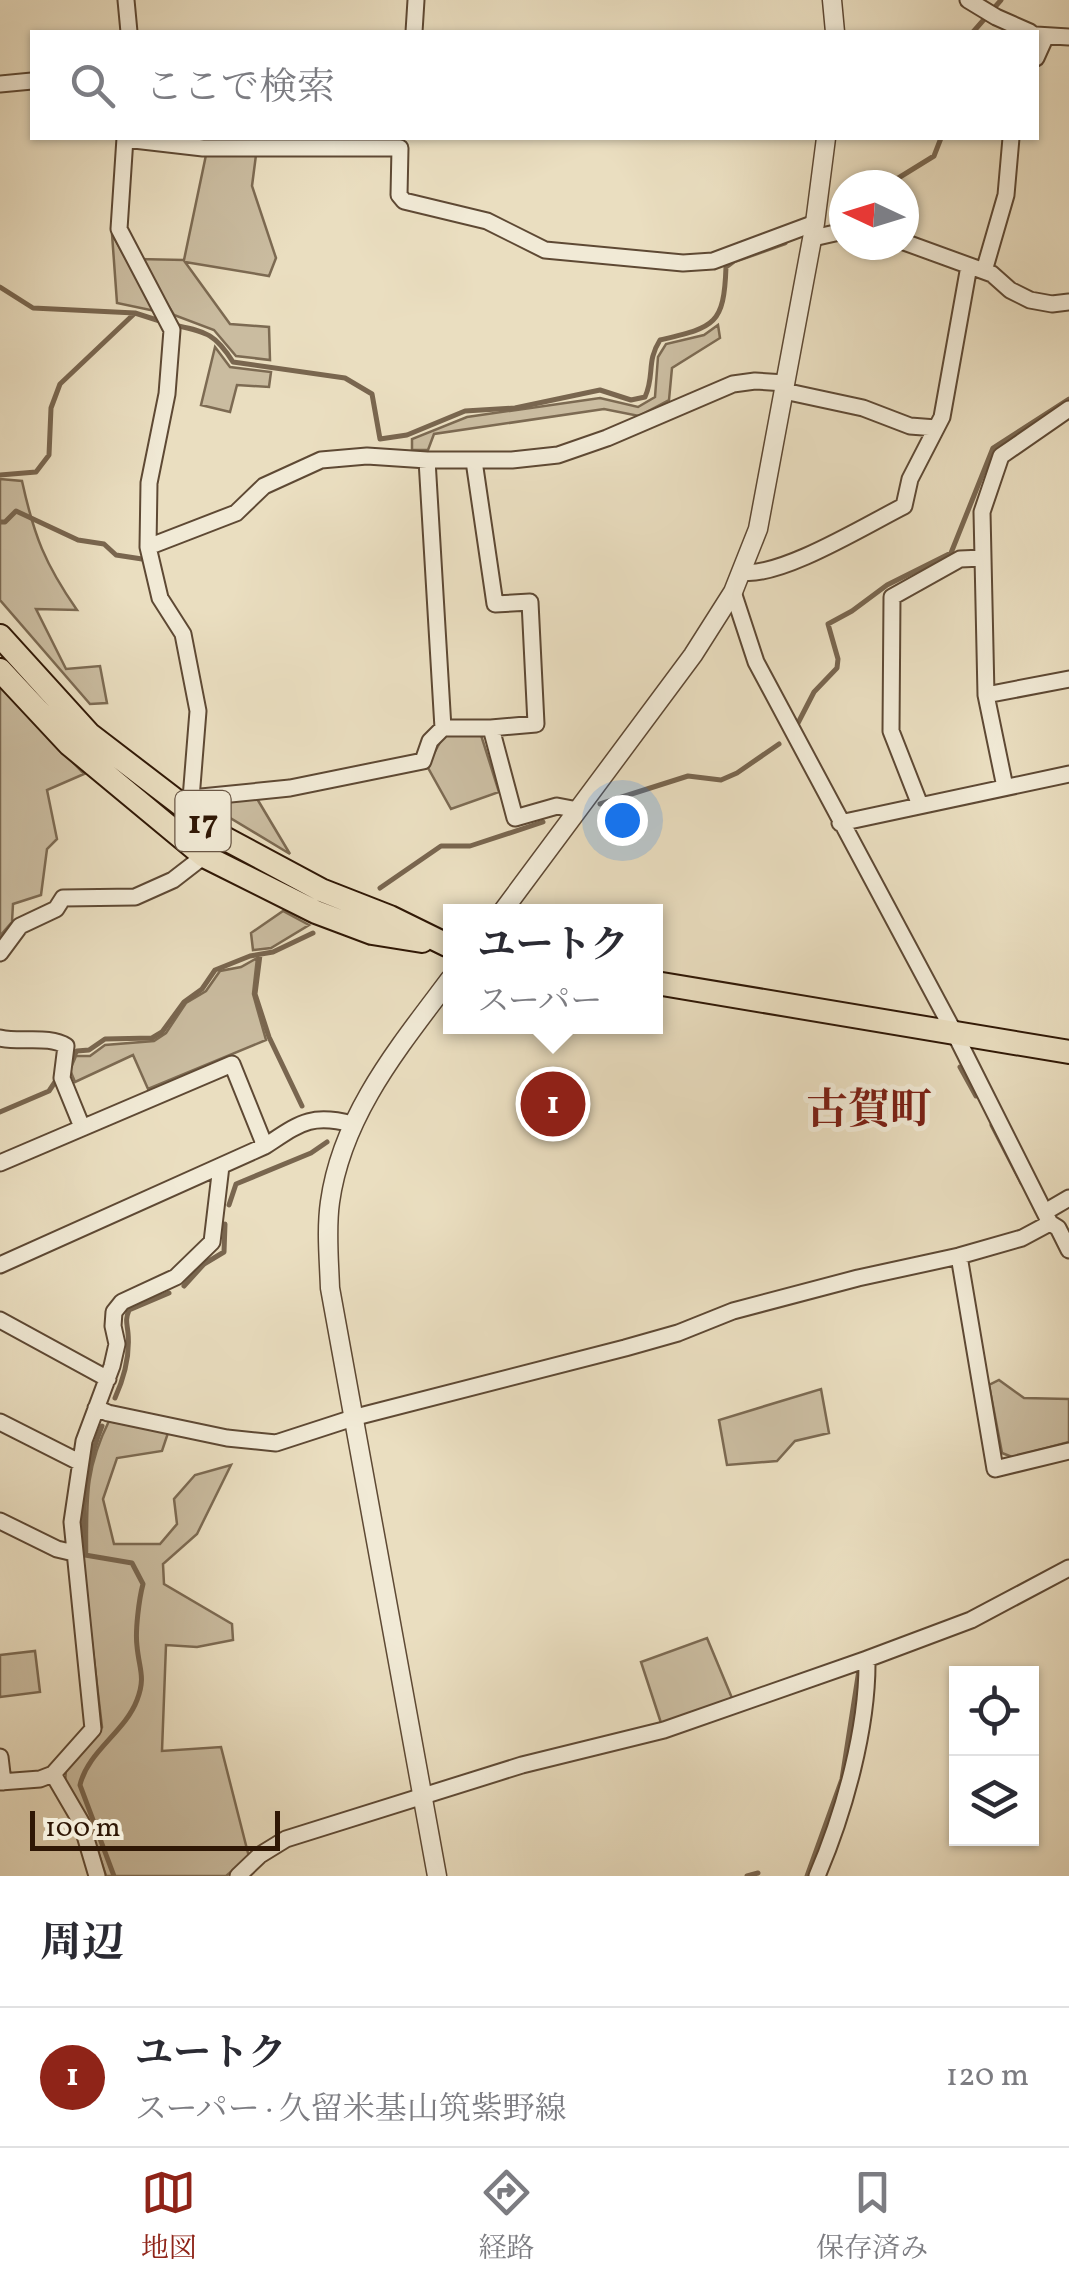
<!DOCTYPE html>
<html lang="ja">
<head>
<meta charset="utf-8">
<style>
  :root { --surface:#fff; --page:#f2f2f3; --text:#2b2b33; --muted:#7c7c81; --line:#e1e1e2; --accent:#8f2418 }
  body { margin:0; font-family:Vollkorn,"Noto Serif JP",serif; background:var(--page); color:var(--text) }
  .controls { position:absolute; right:30px; bottom:30px; display:grid; overflow:hidden; border-radius:0px; box-shadow:0 2px 8px #0004 }
  .controls button { width:90px; height:90px; display:grid; place-items:center; padding:0; border:0; border-bottom:2px solid var(--line); background:var(--surface); color:var(--text); font:50px sans-serif }
  .compass { position:absolute; left:829px; top:170px; width:90px; height:90px; border-radius:50%; background:var(--surface); box-shadow:0 2px 8px #0004; rotate:274deg }
  .scale { position:absolute; left:30px; bottom:25px; width:250px; box-sizing:border-box; padding-left:10px; border:5px solid #2f1705; border-top:0; font-size:28px; line-height:35px; white-space:nowrap; color:#2f1705; -webkit-text-stroke:8px #f1ead6; paint-order:stroke }
  .you { position:absolute; left:622px; top:820px; width:35px; height:35px; margin:-25px; border:8px solid #fff; border-radius:50%; background:#1a73e8; box-shadow:0 0 0 15px #1a73e833 }
  .badge { display:grid; place-items:center; width:65px; height:65px; border-radius:50%; background:var(--accent); color:#fff; font-size:32px; font-weight:700 }
  .pin { position:absolute; translate:-50% -50%; border:5px solid #fff; box-shadow:0 2px 10px #0006 }
  .popup { position:absolute; left:443px; top:904px; width:220px; height:130px; box-sizing:border-box; display:grid; place-content:center; border-radius:0px; background:var(--surface); filter:drop-shadow(0 2px 8px #0005); font-size:32px; white-space:nowrap; color:var(--muted) }
  .popup b { font-size:38px; color:var(--text) }
  .popup::after { content:''; position:absolute; left:50%; top:100%; margin-left:-20px; border:20px solid transparent; border-top-color:var(--surface) }
  .list { margin:0; padding:0; list-style:none }
  h2 { display:flex; justify-content:space-between; align-items:center; height:130px; margin:0; padding:0 40px; font-size:42px }
  h2 small { font-size:32px; font-weight:400; color:var(--muted) }
  .list li { display:grid; grid-template-columns:65px 1fr auto; gap:30px; align-items:center; box-sizing:border-box; height:140px; padding:0 40px; border-top:2px solid var(--line) }
  .list b { display:block; font-size:38px; white-space:nowrap }
  .list p { margin:0; font-size:32px; white-space:nowrap; color:var(--muted) }
  .list em { font-size:32px; font-style:normal; color:var(--muted) }
  .icon { flex:none; width:55px; height:55px; fill:none; stroke:currentColor; stroke-width:2; stroke-linecap:round; stroke-linejoin:round }
  .map { position:relative; flex:none; width:1069px; height:1876px; overflow:hidden }
  .search { position:absolute; background:var(--surface); box-shadow:0 2px 8px #0004; left:30px; right:30px; top:30px; height:110px; display:flex; align-items:center; gap:25px; box-sizing:border-box; padding:0 35px; border-radius:0px; color:var(--muted); font-size:38px }
  .sheet { height:270px; background:var(--surface) }
  nav { display:flex; justify-content:space-around; align-items:center; box-sizing:border-box; height:140px; border-top:2px solid var(--line); background:var(--surface); font-size:28px; color:var(--muted) }
  nav a { display:grid; justify-items:center; gap:5px }
  nav .on { color:var(--accent) }
  .map>svg:first-child { display:block }
  .green { fill:#cabca0; stroke:#7c6a52; stroke-width:2.5 }
  .lines { fill:none; stroke-linecap:round; stroke-linejoin:round }
  .stream { stroke:#79664f; stroke-width:5 }
  .minor-casing { stroke:#5e4934; stroke-width:19 }
  .tertiary-casing { stroke:#5e4934; stroke-width:21 }
  .primary-casing { stroke:#2f1705; stroke-width:26 }
  .minor { stroke:#f1ead6; stroke-width:15 }
  .tertiary { stroke:#f1ead6; stroke-width:18 }
  .primary { stroke:#eadec0; stroke-width:22 }
  .labels { text-anchor:middle; stroke-width:10; stroke-linejoin:round; paint-order:stroke }
  .shield { fill:#f1ead6; stroke:#695644; stroke-width:2.5 }
  .shield-label { font-size:35px; font-weight:bold; fill:#2f1705 }
  .quarter-label { font-size:42px; font-weight:bold; fill:#7a1f14; stroke:#f1ead6 }
</style>
</head>
<body>
<div class="map">
<svg width="1069" height="1876" viewBox="0 0 1069 1876">
  <rect width="100%" height="100%" fill="#eadec0"/>
  <filter id="stains"><feTurbulence type="fractalNoise" baseFrequency=".002" numOctaves="4"/><feColorMatrix values="0 0 0 0 .2 0 0 0 0 .09 0 0 0 0 .02 0 0 0 .5 -.17"/></filter>
  <radialGradient id="worn" r=".72"><stop offset=".6" stop-color="#630" stop-opacity="0"/><stop offset="1" stop-color="#630" stop-opacity=".3"/></radialGradient>
  <!-- green -->
  <path class="green" d="M206 155H256L252 186 276 258 269 276 185 262 230 324 269 327 270 360 236 356 214 330 174 315 139 259 184 260Z
    M112 234 155 311 117 303Z
    M718 325 720 338 672 368 669 400 639 416 604 409 434 434 428 450H412V439L467 417 600 398 638 407 655 397 658 357 666 344 704 335Z
    M215 347 230 367 271 372 269 387 237 385 230 412 201 405Z
    M0 479 22 481C34 536 45 564 77 610L36 609 66 669 100 666 107 703 90 704 0 600Z
    M0 685 84 774 47 790 57 839 47 849 41 895 13 904 12 922 0 936Z
    M444 735H481L499 792 451 809 427 766Z
    M256 797 290 854 207 804Z
    M283 911 309 925 271 948 253 950 251 933Z
    M257 958 253 994 266 1040 148 1089 133 1055 75 1082 70 1070 76 1056H90L105 1045 154 1041 166 1033 186 1003 206 991 220 971 241 967Z
    M999 1380 1024 1398 1069 1399V1442L1012 1457 1002 1453 989 1385Z
    M821 1389 829 1433 795 1441 777 1461 727 1465 719 1420Z
    M109 1421 168 1433 162 1451 117 1458 103 1499 114 1544H160L177 1524 174 1499 195 1475 231 1465 197 1534 163 1564 164 1584 232 1624 233 1640 197 1647 166 1645 162 1751 221 1747 249 1857 226 1876H106L86 1815 65 1782 66 1770 102 1727 82 1558 87 1552C87 1500 85 1469 109 1421Z
    M707 1638 732 1698 662 1726 641 1662Z
    M35 1651 40 1692 0 1697V1655Z"/>
  <g class="lines">
    <!-- stream -->
    <path class="stream" d="M973 32 1001 0
      M887 185 934 156 941 138
      M839 219H844
      M0 287 33 308 135 313
      M174 325C206 332 215 333 233 362L345 378 372 394 380 439 407 435 465 411 515 408 600 390 631 400 645 397C655 375 646 362 660 340 714 327 724 326 726 267L734 261 785 243
      M0 475 36 472 49 455 51 408 60 384 135 313 163 322
      M0 522H5L16 511 78 540 104 544 116 555 142 559
      M798 723 814 692 837 668 838 659 828 624 852 611 887 585 951 553 993 448 1069 399
      M600 804 688 776 721 780 737 773 779 744
      M380 888 441 846H470L543 822
      M260 955 255 994 269 1037 302 1106
      M69 1062 77 1051 89 1050 105 1039 152 1038 162 1032 184 1002 202 989 215 970 250 956 273 952 313 933
      M960 1067 976 1096
      M0 1112 49 1091 57 1079
      M992 1125 1022 1183
      M229 1205 236 1184 311 1153 327 1142
      M184 1286 204 1264 224 1252 225 1224
      M115 1398C124 1378 130 1355 128 1333 127 1323 125 1320 129 1310L169 1293
      M102 1426C85 1467 81 1511 85 1555L132 1563 143 1584C139 1599 135 1631 137 1646 139 1669 146 1677 137 1700 125 1732 88 1751 80 1785L114 1876
      M747 1876 758 1873
      M807 1876 842 1779 859 1670"/>
    <!-- minor casing -->
    <g class="minor-casing">
      <path id="minor" d="M126 0 129 32
        M968 0 996 17 1030 32
        M414 32 416 0
        M1036 35 1069 37
        M1036 58 1045 38
        M0 84 32 81
        M125 138 119 229 172 330 167 394 149 483 148 547 160 598 183 634 198 711 190 811
        M125 139 203 148H400L399 195 404 201 487 221 545 250 683 263 713 261 815 223
        M813 238 844 231
        M904 242 992 274 1010 290 1030 300 1052 304 1069 302
        M984 271 1006 195 1011 138
        M784 391 863 408 910 426 936 428
        M427 460 443 728H491
        M474 461 495 604 530 602 536 724 491 728 515 818 557 806 578 810
        M148 547 236 513 264 486 321 460 367 456 427 460H512L558 455 607 438 733 384 755 381 785 383
        M743 572C780 578 868 524 904 506L910 479 942 417 969 266
        M733 592 756 662 954 1032 1050 1223 1058 1228 1069 1250
        M986 695 1069 679
        M1005 787 986 695 982 512 1001 456 1069 409
        M191 798 290 788 423 761 430 741 443 728
        M920 805 891 731 892 597 960 559 983 558
        M840 823 1069 774
        M0 953 20 926 56 909 63 898 135 897 173 880 204 856
        M0 1038C21 1043 49 1035 66 1046L62 1078 82 1127
        M0 1163 232 1064 265 1146
        M1045 1212 1069 1198
        M959 1256 995 1469 1069 1451
        M0 1265 265 1146C299 1124 310 1113 352 1124
        M0 1320 108 1379
        M96 1408 108 1413 227 1438 276 1443 356 1417 625 1348 678 1333 733 1311 858 1278 959 1256 1022 1238 1050 1223
        M0 1422 79 1462
        M0 1521 57 1549 74 1553
        M0 1757 3 1782
        M53 1774 81 1822 97 1876
        M0 1782 40 1779 53 1774 93 1729 72 1522 84 1441 112 1366 117 1344 113 1326 114 1312 122 1302 176 1277 212 1242 221 1166
        M238 1876 260 1855 286 1839 522 1765 664 1730 867 1659
        M817 1876C844 1813 868 1728 867 1659L971 1620 1069 1568"/>
    </g>
    <!-- tertiary casing -->
    <g class="tertiary-casing">
      <path id="tertiary" d="M832 0 835 32
        M502 912 693 655 733 592 758 529 815 223 826 138
        M437 1876 330 1288C329 1259 326 1230 330 1202 342 1115 399 1047 450 979"/>
    </g>
    <!-- primary casing -->
    <g class="primary-casing">
      <path id="primary" d="M0 636 89 734 226 839 321 890 390 917 447 945
        M0 670 69 744 204 856 316 912 372 933 422 941
        M656 983 1069 1052"/>
    </g>
    <!-- minor -->
    <use href="#minor" class="minor"/>
    <!-- tertiary -->
    <use href="#tertiary" class="tertiary"/>
    <!-- primary -->
    <use href="#primary" class="primary"/>
  </g>
  <g class="labels">
    <!-- shield labels -->
    <rect class="shield" x="175.5" y="791" width="55" height="60" rx="8"/>
    <g class="shield-label">
      <text x="203" y="833">17</text>
    </g>
    <!-- quarter labels -->
    <g class="quarter-label">
      <text x="869" y="1123">古賀町</text>
    </g>
  </g>
  <rect width="100%" height="100%" filter="url(#stains)"/>
  <rect width="100%" height="100%" fill="url(#worn)"/>
</svg>
<div class="controls">
<button><svg class="icon" aria-label="locate" viewBox="0 0 24 24"><circle cx="12" cy="12" r="6"/><path d="M12 2v4M12 18v4M2 12h4M18 12h4"/></svg></button>
<button><svg class="icon" aria-label="layers" viewBox="0 0 24 24"><path d="M12 4l9 5-9 5-9-5zM3 14l9 5 9-5"/></svg></button>
</div>
<svg class="compass" viewBox="-18 -18 36 36"><path d="M0-13l5 13h-10z" fill="#e53935"/><path d="M0 13l5-13h-10z" fill="#7c7c81"/></svg>
<div class="scale">100 m</div>
<div class="you"></div>
<div class="pin badge" style="left:553px;top:1104px">1</div>
<div class="popup"><b>ユートク</b>スーパー</div>
<div class="search"><svg class="icon" aria-label="search" viewBox="0 0 24 24"><circle cx="10" cy="10" r="6"/><path d="M15 15l6 6"/></svg>ここで検索</div>
</div>
<section class="sheet">
<h2>周辺<small></small></h2>
<ul class="list">
<li><span class="badge">1</span><div><b>ユートク</b><p>スーパー · 久留米基山筑紫野線</p></div><em>120 m</em></li>
</ul>
</section>
<nav>
<a class="on"><svg class="icon" aria-label="map" viewBox="0 0 24 24"><path d="M3 6l6-2 6 2 6-2v14l-6 2-6-2-6 2zM9 4v14M15 6v14"/></svg>地図</a>
<a><svg class="icon" aria-label="directions" viewBox="0 0 24 24"><path d="M12 3l9 9-9 9-9-9zM9 14v-3h6M13 9l2 2-2 2"/></svg>経路</a>
<a><svg class="icon" aria-label="saved" viewBox="0 0 24 24"><path d="M7 4h10v16l-5-4-5 4z"/></svg>保存済み</a>
</nav>
</body>
</html>
